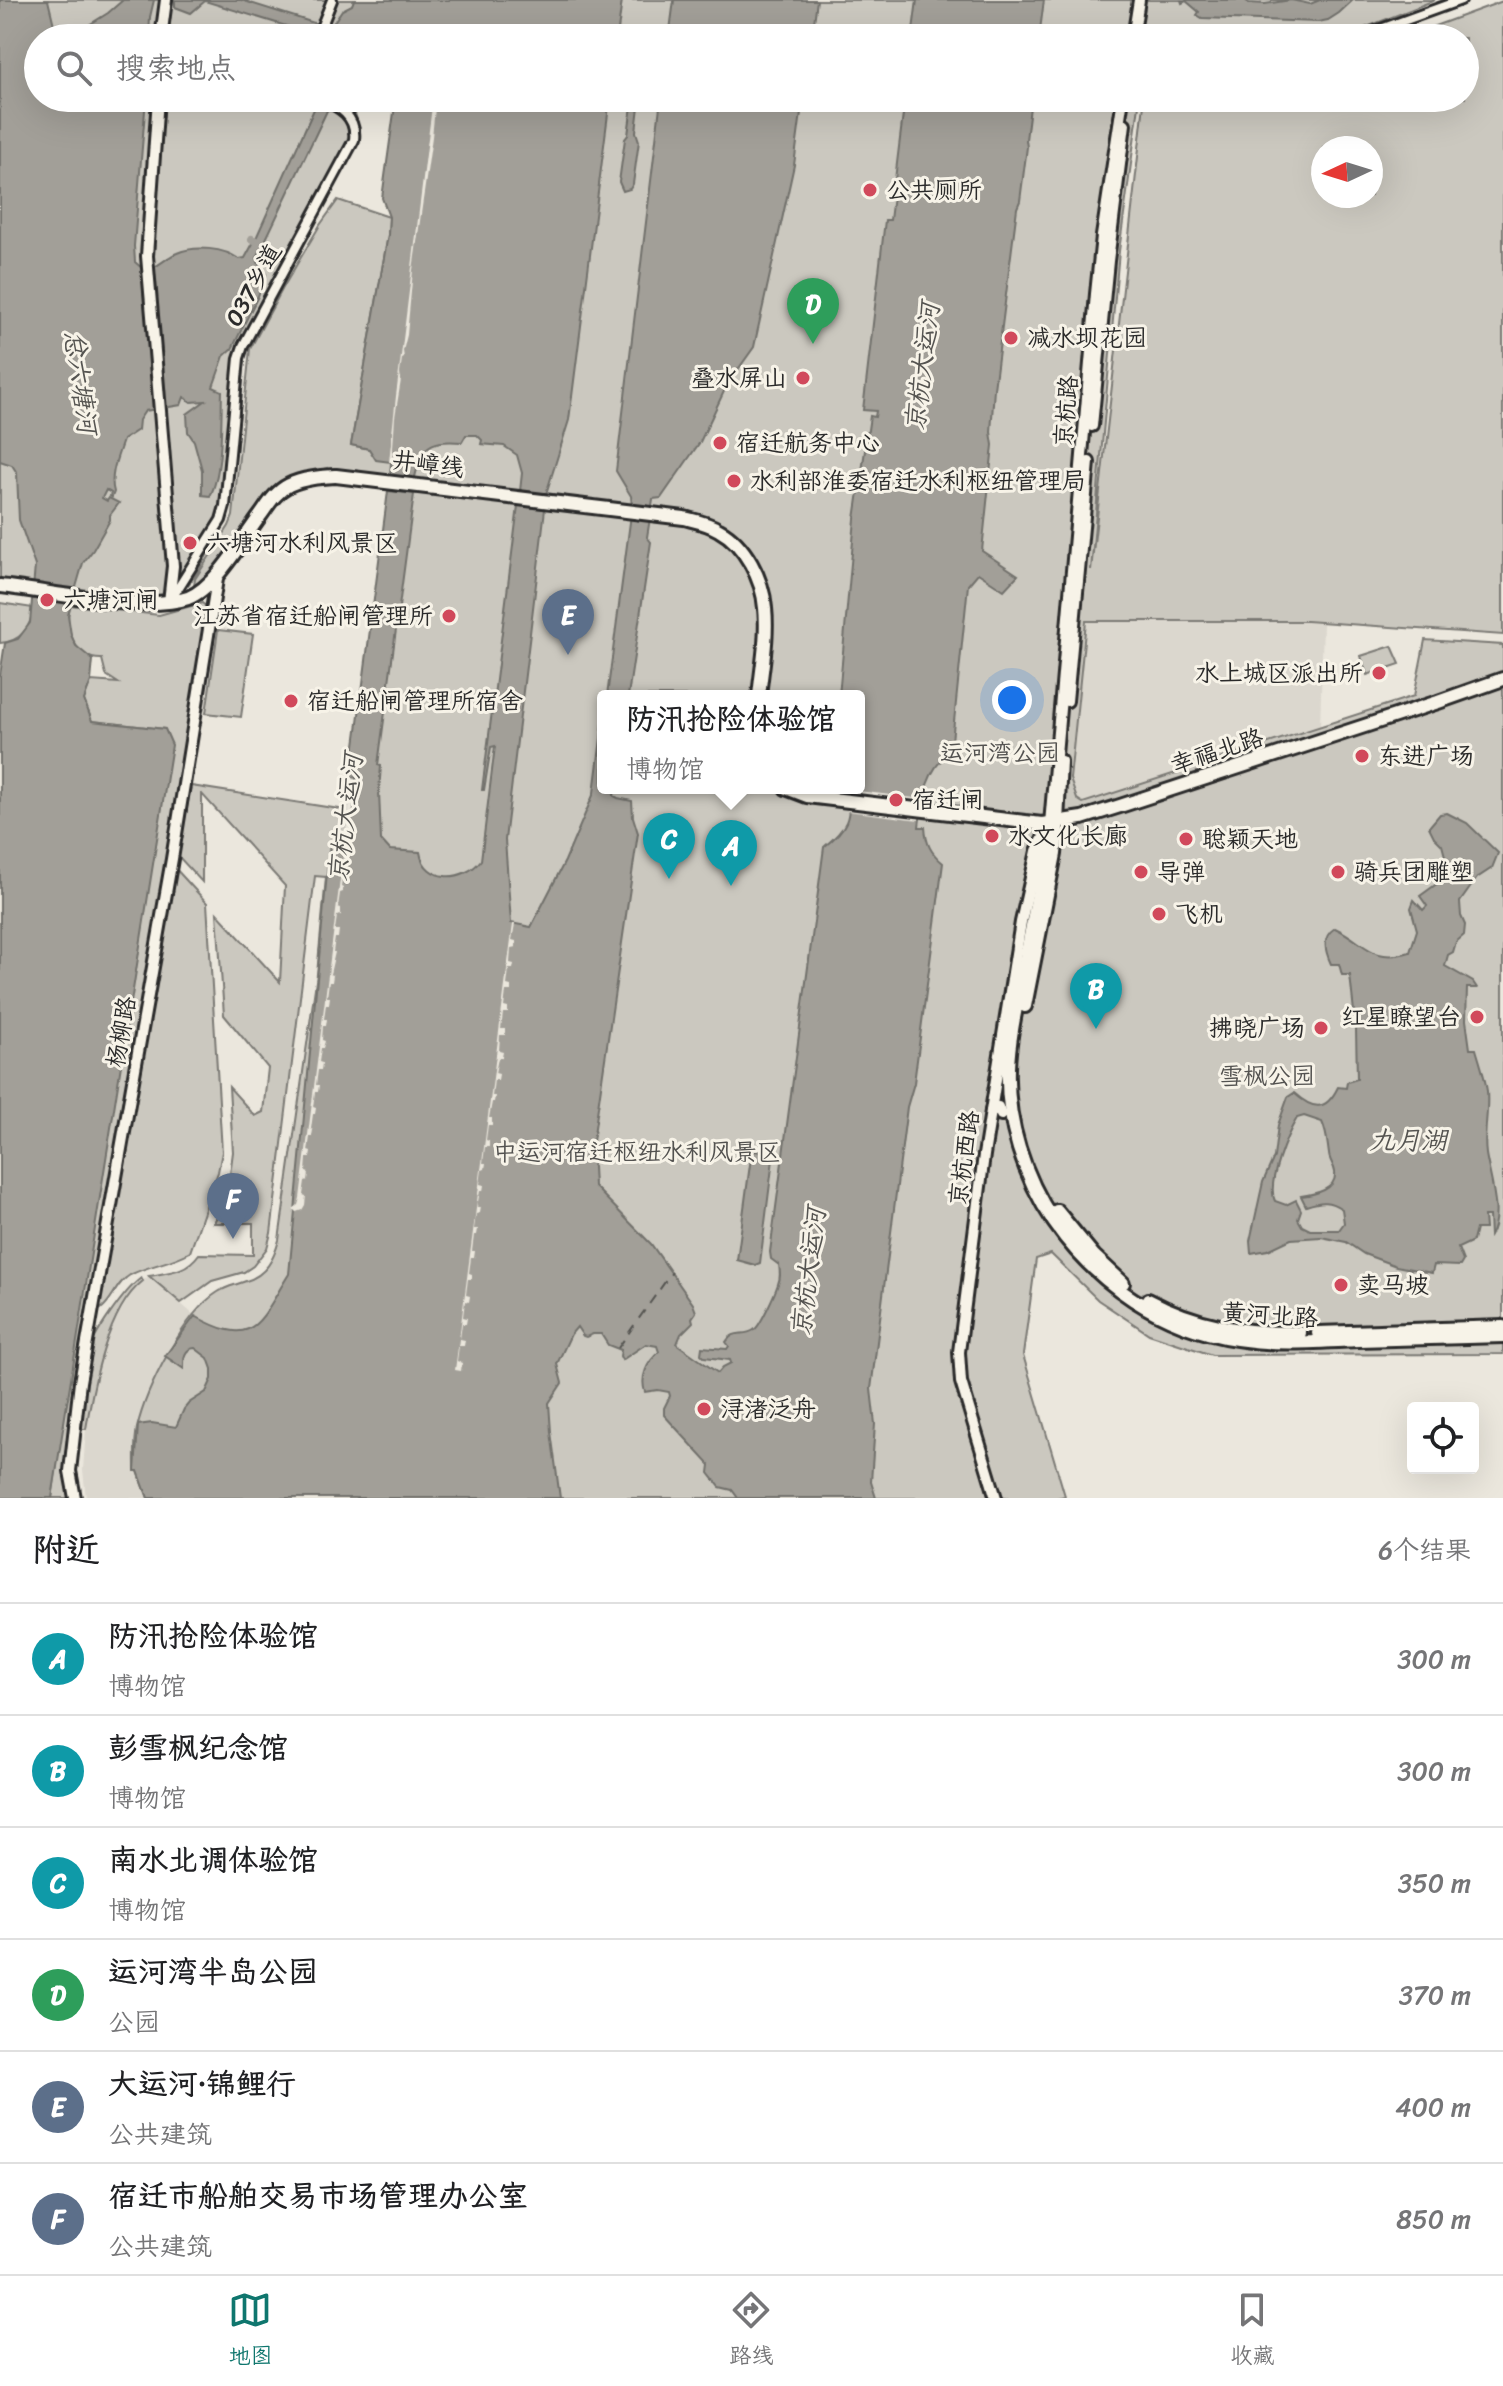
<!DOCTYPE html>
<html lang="zh">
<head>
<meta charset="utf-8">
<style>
  :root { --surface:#fff; --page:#f6f6f6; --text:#202124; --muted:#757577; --line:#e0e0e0; --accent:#0f766e }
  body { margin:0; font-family:Sriracha,"LXGW WenKai TC",sans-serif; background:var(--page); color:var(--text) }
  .controls { position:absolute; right:24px; bottom:24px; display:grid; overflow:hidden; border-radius:8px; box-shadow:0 8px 32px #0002 }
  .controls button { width:72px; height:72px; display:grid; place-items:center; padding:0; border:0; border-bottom:2px solid var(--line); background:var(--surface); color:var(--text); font:40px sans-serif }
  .compass { position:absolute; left:1311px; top:136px; width:72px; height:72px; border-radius:50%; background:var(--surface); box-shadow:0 8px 32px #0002; rotate:266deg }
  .you { position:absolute; left:1012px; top:700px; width:28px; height:28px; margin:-20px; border:6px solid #fff; border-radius:50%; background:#1a73e8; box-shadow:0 0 0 12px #1a73e833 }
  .badge { display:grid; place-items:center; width:52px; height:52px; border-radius:50%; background:var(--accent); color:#fff; font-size:26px; font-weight:700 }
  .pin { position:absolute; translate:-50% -66px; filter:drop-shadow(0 2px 4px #0008) }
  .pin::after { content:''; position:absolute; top:42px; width:28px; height:24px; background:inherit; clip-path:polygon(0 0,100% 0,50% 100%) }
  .popup { position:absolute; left:597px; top:690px; width:268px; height:104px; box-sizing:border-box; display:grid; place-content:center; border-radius:8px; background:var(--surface); filter:drop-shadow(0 2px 6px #0005); font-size:26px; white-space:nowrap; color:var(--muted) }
  .popup b { font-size:30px; color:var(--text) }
  .popup::after { content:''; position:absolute; left:50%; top:100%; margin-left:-16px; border:16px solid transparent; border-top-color:var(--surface) }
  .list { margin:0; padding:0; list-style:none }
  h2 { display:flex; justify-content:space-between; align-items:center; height:104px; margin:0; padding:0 32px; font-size:34px }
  h2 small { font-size:26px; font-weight:400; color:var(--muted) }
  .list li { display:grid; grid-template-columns:52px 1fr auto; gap:24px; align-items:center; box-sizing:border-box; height:112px; padding:0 32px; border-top:2px solid var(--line) }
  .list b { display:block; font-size:30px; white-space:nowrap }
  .list p { margin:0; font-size:26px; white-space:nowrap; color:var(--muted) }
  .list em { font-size:26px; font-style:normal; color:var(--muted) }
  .icon { flex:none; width:44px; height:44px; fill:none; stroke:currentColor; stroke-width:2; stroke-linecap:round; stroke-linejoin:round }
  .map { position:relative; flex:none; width:1503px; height:1498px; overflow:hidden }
  .search { position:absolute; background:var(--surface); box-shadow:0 8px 32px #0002; left:24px; right:24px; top:24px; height:88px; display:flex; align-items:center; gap:20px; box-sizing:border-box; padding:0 28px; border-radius:44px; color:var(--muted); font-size:30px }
  .sheet { height:776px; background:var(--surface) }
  nav { display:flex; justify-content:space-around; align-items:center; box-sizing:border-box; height:112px; border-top:2px solid var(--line); background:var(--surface); font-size:22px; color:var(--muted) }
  nav a { display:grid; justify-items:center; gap:4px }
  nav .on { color:var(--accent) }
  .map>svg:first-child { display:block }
  .built { fill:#dbd7ce }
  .green { fill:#cbc8bf; stroke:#7b7a75; stroke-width:2; fill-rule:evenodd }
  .water { fill:#a29f98; stroke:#72716c; stroke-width:2; fill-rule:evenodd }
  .pier { fill:#ebe7dd }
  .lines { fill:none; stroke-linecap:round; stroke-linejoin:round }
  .canal { stroke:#a29f98; stroke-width:8 }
  .ferry { stroke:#555451; stroke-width:2; stroke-dasharray:10 8; stroke-linecap:butt }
  .minor-casing { stroke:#2b2b2b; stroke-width:14 }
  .tertiary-casing { stroke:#2b2b2b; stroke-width:16 }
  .secondary-casing { stroke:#2b2b2b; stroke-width:18 }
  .minor { stroke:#f7f3e8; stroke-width:8 }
  .tertiary { stroke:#f7f3e8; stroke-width:10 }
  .secondary { stroke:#f7f3e8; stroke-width:12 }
  .poi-dot { fill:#d1495b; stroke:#f7f3e8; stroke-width:3 }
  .labels { text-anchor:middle; stroke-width:6; stroke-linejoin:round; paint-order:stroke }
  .poi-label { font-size:24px; fill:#2b2b2b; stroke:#f7f3e8; text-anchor:start }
  .street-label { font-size:24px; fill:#2b2b2b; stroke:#f7f3e8 }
  .park-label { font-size:24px; fill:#535250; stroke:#f7f3e8 }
  .water-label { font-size:26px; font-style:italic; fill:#555451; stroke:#f7f3e8 }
</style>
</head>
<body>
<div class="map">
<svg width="1503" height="1498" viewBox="0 0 1503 1498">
  <rect width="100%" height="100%" fill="#ebe7dd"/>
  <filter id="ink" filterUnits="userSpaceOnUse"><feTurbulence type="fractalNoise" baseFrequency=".0125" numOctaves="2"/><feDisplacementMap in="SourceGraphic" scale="16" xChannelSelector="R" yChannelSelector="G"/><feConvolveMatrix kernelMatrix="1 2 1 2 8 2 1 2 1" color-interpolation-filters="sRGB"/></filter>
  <g filter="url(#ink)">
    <!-- built -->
    <path class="built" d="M1085 621H1294L1323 623 1320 730 1083 803 1077 799 1070 779Z
      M149 1276 195 1316 165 1356 138 1425 135 1458 148 1498H86L83 1470 86 1429 92 1393 100 1359 111 1327 136 1286Z"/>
    <!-- green -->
    <path class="green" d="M0 0H354L340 38H38V98H342C365 116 359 137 349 160L249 341 245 359 231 504C226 520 198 577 185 588 175 597 156 597 143 599L0 582Z
      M469 0H1435L1339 38H464Z
      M1503 1V635L1306 621H1086L1070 779 1077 799 1083 803 1414 696 1425 640 1503 645V1354L1212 1355 1149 1334 1098 1300 1051 1254 1036 1259 1023 1355 1065 1496 1057 1498H148L138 1471H135C135 1457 134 1442 137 1428 146 1389 184 1313 218 1292 227 1286 236 1285 246 1281 266 1275 274 1259 279 1240L317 974 326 877 315 876 271 1233 267 1248 253 1266 244 1272 212 1281 181 1303 149 1276C170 1272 186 1272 199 1254L253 1255V1223H214L228 1189 233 1152 229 1087 255 1116 263 1112 268 1068 224 1015 217 913 280 982 285 886 202 794V882L178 856 191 786 346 810 349 788 366 790 457 98H1140L1119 251 1091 570 1144 104 1194 98H1465V38H1402ZM1323 148H1371V196H1323ZM603 696H859V788H603Z
      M338 200 389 217 388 235 351 445 369 449 374 454 392 462 390 478 328 471 327 468 309 473 265 499 214 571 197 587 194 586 195 579 229 526 233 516 250 349 284 286 320 225Z
      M0 603 33 608C31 627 21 642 0 643Z
      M202 603 208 608 195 693 82 1357 70 1498H52L164 729 92 721 84 700 91 681 118 683 106 675 102 659C75 660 64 628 70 605L159 615Z
      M218 630 253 634 241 717 206 713Z
      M1392 646 1400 664 1367 675 1361 656Z
      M174 867 207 903 222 1152 218 1172 190 1252C171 1263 149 1265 130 1275 116 1283 113 1300 101 1309L99 1303Z
      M141 1278 143 1281C107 1309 93 1386 86 1429H79C82 1405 82 1378 88 1354 94 1334 124 1291 141 1278Z"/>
    <!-- water -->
    <path class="water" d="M0 0H48L54 25 79 31 108 13 123 0H154L150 17 149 38H38V98H146L134 246 135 262 145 271C159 267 165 258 177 253 195 245 224 248 239 259L245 258 257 236 319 98H333L257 258 259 265 266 274 258 296 232 349 224 356 213 387 222 391C221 419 223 473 210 496L202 495V470L194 441 188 432 187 414 205 401 191 402 184 397 181 405 145 411 139 420 138 430 123 440C118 456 109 475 114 492L112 497 110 496 111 493 106 490 102 498 107 501 109 498 119 503 110 515V520L93 550 83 563 68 615 71 635 76 646 93 660 91 681 84 700 92 721 165 729 172 745 52 1498H0V675L5 643 18 639 30 623 35 566 19 520 17 473 12 465 0 461Z
      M175 0H241L330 28 342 10 352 5 354 0H622L617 38H325L205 1 191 13 175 7Z
      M674 0H817L812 38H669Z
      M917 0H1044L1039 38H912Z
      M1181 0H1245L1249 3 1265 4 1291 0 1310 4 1320 0H1353L1339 13 1328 20 1318 22 1202 18 1197 15 1199 12 1186 1 1182 3Z
      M396 98H610L569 420 546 494 520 491 522 473 517 455 504 446 481 444 482 440 477 435H466L462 442C425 439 422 448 414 481L390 478 391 462 376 460 369 449 351 445 388 235 389 217 382 198Z
      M633 98H640L636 132 639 141 633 184 630 189 623 191 619 182 625 139 628 135Z
      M661 98H803L794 165 754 347 727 385 700 442 661 498 653 499 647 537 651 542 628 696H607L632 507 631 496 616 471Z
      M905 98H1031L1026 140 1027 147 1020 201 1017 208 994 389 991 432 993 445 982 551 1018 575 1004 590 978 573 968 585 951 751C927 769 922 797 919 827H925C926 844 931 853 943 863L914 1083 907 1107 871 1389 875 1424 871 1482 876 1498H738L732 1490 720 1487 709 1473 710 1465 664 1415V1408L670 1396 669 1392 658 1390 645 1392C640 1377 647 1362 659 1352L657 1346 646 1344 622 1360 620 1356 621 1350 608 1345 601 1334H593L586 1337 583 1336 577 1327 571 1334 557 1364 562 1383 549 1403 551 1432 560 1498H148L138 1471H135L138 1425 152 1423 176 1427 184 1409 189 1403 206 1392 212 1379V1369L208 1358 195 1348C183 1349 184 1359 184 1369L165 1356 195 1316C256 1350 258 1323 289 1274L330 842 349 843 356 778 351 776 388 491 414 494 378 765 381 766 379 791 381 840 390 850 420 852C425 884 465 882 481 860L495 746 491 747 484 790H482L518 506 545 509 505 840 511 923 531 927 565 861 594 793 603 723V788H615L614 796 618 798 632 801 633 817 638 833 592 1148 594 1186 651 1244 693 1304 696 1312 692 1318 693 1322 681 1334 677 1344 718 1373 723 1367 731 1363 730 1360 704 1357 701 1354 702 1347 727 1349 729 1346 726 1342C734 1329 743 1337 754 1330 760 1327 775 1293 778 1284 781 1278 780 1272 779 1265L771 1259 770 1252 824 847C847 828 852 819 848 788H859V696H839L855 519 870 416 875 417 876 411 863 410 885 220H890Z
      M1447 813 1467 823 1498 853 1492 868 1477 878 1460 902 1461 916 1465 925 1464 935 1456 942 1453 952 1448 955 1445 966 1473 982 1477 988H1467L1466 1020 1470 1049H1476C1480 1063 1485 1077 1487 1091 1489 1112 1483 1133 1486 1154 1490 1179 1503 1215 1490 1236L1489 1216H1484L1485 1229H1476L1473 1241 1458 1248 1463 1261 1460 1266 1434 1265 1432 1273 1396 1266 1364 1254 1346 1242 1321 1237 1291 1239 1268 1250 1251 1253 1250 1241 1263 1182 1274 1157 1278 1125 1288 1097 1294 1093C1313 1110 1326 1112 1338 1087L1346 1088 1347 1082 1357 1079 1356 1030 1350 975H1342L1339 964H1331C1325 951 1321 937 1335 928 1366 942 1370 964 1410 952L1417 930 1411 908 1414 900 1423 910 1427 906 1420 896 1442 880 1449 871 1442 845 1434 837 1429 827 1440 814ZM1304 1116 1322 1122C1327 1133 1327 1141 1329 1154 1329 1160 1334 1165 1335 1172 1337 1190 1315 1194 1301 1196L1306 1206C1321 1201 1329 1200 1342 1209L1344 1223 1339 1230H1310L1302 1226 1298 1219 1301 1210 1296 1200 1286 1205 1275 1201C1266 1183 1287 1135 1297 1118Z
      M755 1151 768 1153 773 1159 760 1263 755 1265 737 1260 751 1157 752 1152Z"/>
    <!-- pier -->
    <path class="pier" d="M433 98H435V108L432 137 413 270 407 335 403 351 404 358 402 359 400 373 401 380 395 417 392 462H389L396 396Z
      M850 790 922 799 919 820 847 811Z
      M351 792H355L349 846 345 849 343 865H346V870L343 871 341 887 343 888V892L340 893 338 907 341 908V915L337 916 335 930H339L338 938H335L333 952H335L330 974 333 975 332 982H329L327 997H330L329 1004H326L324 1019H327L326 1026H323L322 1040 325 1041 323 1048H321L319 1062 322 1063 321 1070H318L316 1085H319L318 1092H315L313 1107 316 1108 315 1114H313L311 1129 313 1130 312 1136 310 1137 308 1151 311 1152 310 1158H307L306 1172 309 1173 308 1180 305 1181 303 1195 306 1196 305 1205 302 1210 296 1212 293 1209 298 1205 300 1198Z
      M513 924H515L512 940 516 941V947L511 948 510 963 514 964 513 969H509L507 985 511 986V991H506L504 1007 508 1008V1013H503L501 1029H505V1035H500L499 1051 503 1052 502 1057 498 1058 495 1073 499 1074 498 1080H494L492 1096H495L494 1102H492L489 1118H492V1125H488L486 1140 489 1141V1147H485L483 1163H486L485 1169 482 1170 480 1184 484 1185 483 1191H480L477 1207H481L480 1213 476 1214 474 1229H478L477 1235H474L472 1251H475L474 1258H471L469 1273 472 1274V1279H468L466 1295 470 1296 469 1302 465 1301 463 1317 467 1318 466 1324H462L460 1339 465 1340 464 1346H459L457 1361 462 1363 461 1371 455 1370Z"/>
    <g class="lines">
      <!-- canal -->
      <path class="canal" d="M252 239 273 249"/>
      <!-- ferry -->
      <path class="ferry" d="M618 1348 672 1272"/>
      <!-- minor casing -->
      <g class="minor-casing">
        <path id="minor" d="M317 38 332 0
          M1356 38 1461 0
          M170 601 221 520 225 506 239 358 243 346 354 140C357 116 339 107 320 98"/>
      </g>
      <!-- tertiary casing -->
      <g class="tertiary-casing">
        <path id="tertiary" d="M161 38 166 0
          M1133 38 1139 0
          M158 98 147 256 173 566 169 602
          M1092 426 1108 261 1125 124
          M1067 701 1089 462
          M1058 823 1061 761
          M991 1110 998 1107 1001 1115
          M75 1498 70 1471 80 1382 172 859 218 573
          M996 1498 961 1382 959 1352 984 1155 1021 922 1037 851 1050 824 1096 294 1102 236 1123 98"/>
      </g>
      <!-- secondary casing -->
      <g class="secondary-casing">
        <path id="secondary" d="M0 586C49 591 144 613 188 598 216 587 242 540 260 516 268 505 275 492 289 485 303 478 321 477 336 476L684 518C696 521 708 523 719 530 745 544 763 580 765 608 768 637 762 667 759 696
          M786 788 807 796 1042 824 1082 818 1120 806 1438 702 1503 679
          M1050 824C1042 876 1032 927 1022 978 1016 1008 1009 1038 1008 1068 1006 1122 1024 1177 1054 1222 1097 1284 1162 1328 1237 1339 1276 1345 1318 1342 1358 1340 1406 1339 1455 1337 1503 1336
          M1025 1006 1055 854 1058 823
          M1057 1211 1094 1256 1123 1283
          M1148 1300C1196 1326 1246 1334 1300 1333
          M1318 1333 1503 1327"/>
      </g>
      <!-- minor -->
      <use href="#minor" class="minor"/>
      <!-- tertiary -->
      <use href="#tertiary" class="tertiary"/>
      <!-- secondary -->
      <use href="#secondary" class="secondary"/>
    </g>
  </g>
  <!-- markers -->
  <g class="poi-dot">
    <circle cx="870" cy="190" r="8"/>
    <circle cx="1011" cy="338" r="8"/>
    <circle cx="803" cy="378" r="8"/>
    <circle cx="720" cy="443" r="8"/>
    <circle cx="734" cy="481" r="8"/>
    <circle cx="190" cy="543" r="8"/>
    <circle cx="47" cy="600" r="8"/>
    <circle cx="449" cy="616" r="8"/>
    <circle cx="1379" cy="673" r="8"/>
    <circle cx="291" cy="701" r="8"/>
    <circle cx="1362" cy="756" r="8"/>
    <circle cx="896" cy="800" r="8"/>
    <circle cx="992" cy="836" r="8"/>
    <circle cx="1186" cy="839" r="8"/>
    <circle cx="1141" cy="872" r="8"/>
    <circle cx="1338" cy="872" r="8"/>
    <circle cx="1159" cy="914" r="8"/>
    <circle cx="1477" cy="1017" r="8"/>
    <circle cx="1321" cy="1028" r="8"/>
    <circle cx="1341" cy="1285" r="8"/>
    <circle cx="704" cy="1409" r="8"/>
  </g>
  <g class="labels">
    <!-- poi labels -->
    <g class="poi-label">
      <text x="886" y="198">公共厕所</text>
      <text x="1027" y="346">减水坝花园</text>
      <text x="787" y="386" text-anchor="end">叠水屏山</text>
      <text x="736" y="451">宿迁航务中心</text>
      <text x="750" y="489">水利部淮委宿迁水利枢纽管理局</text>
      <text x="206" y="551">六塘河水利风景区</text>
      <text x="63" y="608">六塘河闸</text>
      <text x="433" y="624" text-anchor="end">江苏省宿迁船闸管理所</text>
      <text x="1363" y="681" text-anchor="end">水上城区派出所</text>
      <text x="307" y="709">宿迁船闸管理所宿舍</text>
      <text x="1378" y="764">东进广场</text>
      <text x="912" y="808">宿迁闸</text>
      <text x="1008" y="844">水文化长廊</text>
      <text x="1202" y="847">聪颖天地</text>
      <text x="1157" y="880">导弹</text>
      <text x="1354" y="880">骑兵团雕塑</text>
      <text x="1175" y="922">飞机</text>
      <text x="1461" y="1025" text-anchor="end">红星瞭望台</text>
      <text x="1305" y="1036" text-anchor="end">拂晓广场</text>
      <text x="1357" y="1293">卖马坡</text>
      <text x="720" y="1417">浔渚泛舟</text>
    </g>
    <!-- street labels -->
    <g class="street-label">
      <text transform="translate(253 285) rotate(-61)" y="8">037乡道</text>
      <text transform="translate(1066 411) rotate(-85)" y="8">京杭路</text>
      <text transform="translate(428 464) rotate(7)" y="8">井嶂线</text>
      <text transform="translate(1217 751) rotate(-18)" y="8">幸福北路</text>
      <text transform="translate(121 1032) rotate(-80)" y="8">杨柳路</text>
      <text transform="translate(964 1158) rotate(-82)" y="8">京杭西路</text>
      <text transform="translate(1270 1315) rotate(4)" y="8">黄河北路</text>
    </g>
    <!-- park labels -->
    <g class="park-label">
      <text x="1000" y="761">运河湾公园</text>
      <text x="1267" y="1084">雪枫公园</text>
      <text x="637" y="1160">中运河宿迁枢纽水利风景区</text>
    </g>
    <!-- water labels -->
    <g class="water-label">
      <text transform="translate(922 367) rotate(-83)" y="9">京杭大运河</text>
      <text transform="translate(81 382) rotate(82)" y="9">总六塘河</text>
      <text transform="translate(345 818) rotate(-83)" y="9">京杭大运河</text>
      <text x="1408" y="1149">九月湖</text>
      <text transform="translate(808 1272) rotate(-83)" y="9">京杭大运河</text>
    </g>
  </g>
</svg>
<div class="controls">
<button><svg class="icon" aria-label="locate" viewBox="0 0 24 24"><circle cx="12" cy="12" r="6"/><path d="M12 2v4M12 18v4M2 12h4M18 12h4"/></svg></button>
</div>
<svg class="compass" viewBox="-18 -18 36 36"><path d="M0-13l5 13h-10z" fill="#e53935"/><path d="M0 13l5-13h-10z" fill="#757577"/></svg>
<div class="you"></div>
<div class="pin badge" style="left:731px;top:886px;background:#0f9aa8">A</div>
<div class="popup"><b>防汛抢险体验馆</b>博物馆</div>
<div class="pin badge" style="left:1096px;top:1029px;background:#0f9aa8">B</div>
<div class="pin badge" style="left:669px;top:879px;background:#0f9aa8">C</div>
<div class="pin badge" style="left:813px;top:344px;background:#2e9e5b">D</div>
<div class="pin badge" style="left:568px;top:655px;background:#5c6f8a">E</div>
<div class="pin badge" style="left:233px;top:1239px;background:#5c6f8a">F</div>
<div class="search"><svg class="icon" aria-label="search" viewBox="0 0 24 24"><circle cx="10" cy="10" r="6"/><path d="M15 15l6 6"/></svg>搜索地点</div>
</div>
<section class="sheet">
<h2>附近<small>6个结果</small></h2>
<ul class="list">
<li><span class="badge" style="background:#0f9aa8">A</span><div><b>防汛抢险体验馆</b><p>博物馆</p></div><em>300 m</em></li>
<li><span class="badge" style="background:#0f9aa8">B</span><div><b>彭雪枫纪念馆</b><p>博物馆</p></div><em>300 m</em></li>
<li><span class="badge" style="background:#0f9aa8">C</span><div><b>南水北调体验馆</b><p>博物馆</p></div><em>350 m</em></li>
<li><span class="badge" style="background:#2e9e5b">D</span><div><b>运河湾半岛公园</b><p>公园</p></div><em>370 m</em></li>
<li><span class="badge" style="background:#5c6f8a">E</span><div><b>大运河·锦鲤行</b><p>公共建筑</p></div><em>400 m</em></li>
<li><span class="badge" style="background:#5c6f8a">F</span><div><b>宿迁市船舶交易市场管理办公室</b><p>公共建筑</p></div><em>850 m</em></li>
</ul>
</section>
<nav>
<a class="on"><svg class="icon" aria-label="map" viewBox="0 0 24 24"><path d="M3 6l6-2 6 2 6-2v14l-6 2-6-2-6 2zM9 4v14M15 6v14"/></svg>地图</a>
<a><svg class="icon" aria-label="directions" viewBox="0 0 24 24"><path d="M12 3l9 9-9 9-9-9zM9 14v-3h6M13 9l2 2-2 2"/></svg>路线</a>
<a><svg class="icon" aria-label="saved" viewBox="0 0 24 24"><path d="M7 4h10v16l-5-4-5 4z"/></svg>收藏</a>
</nav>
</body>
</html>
